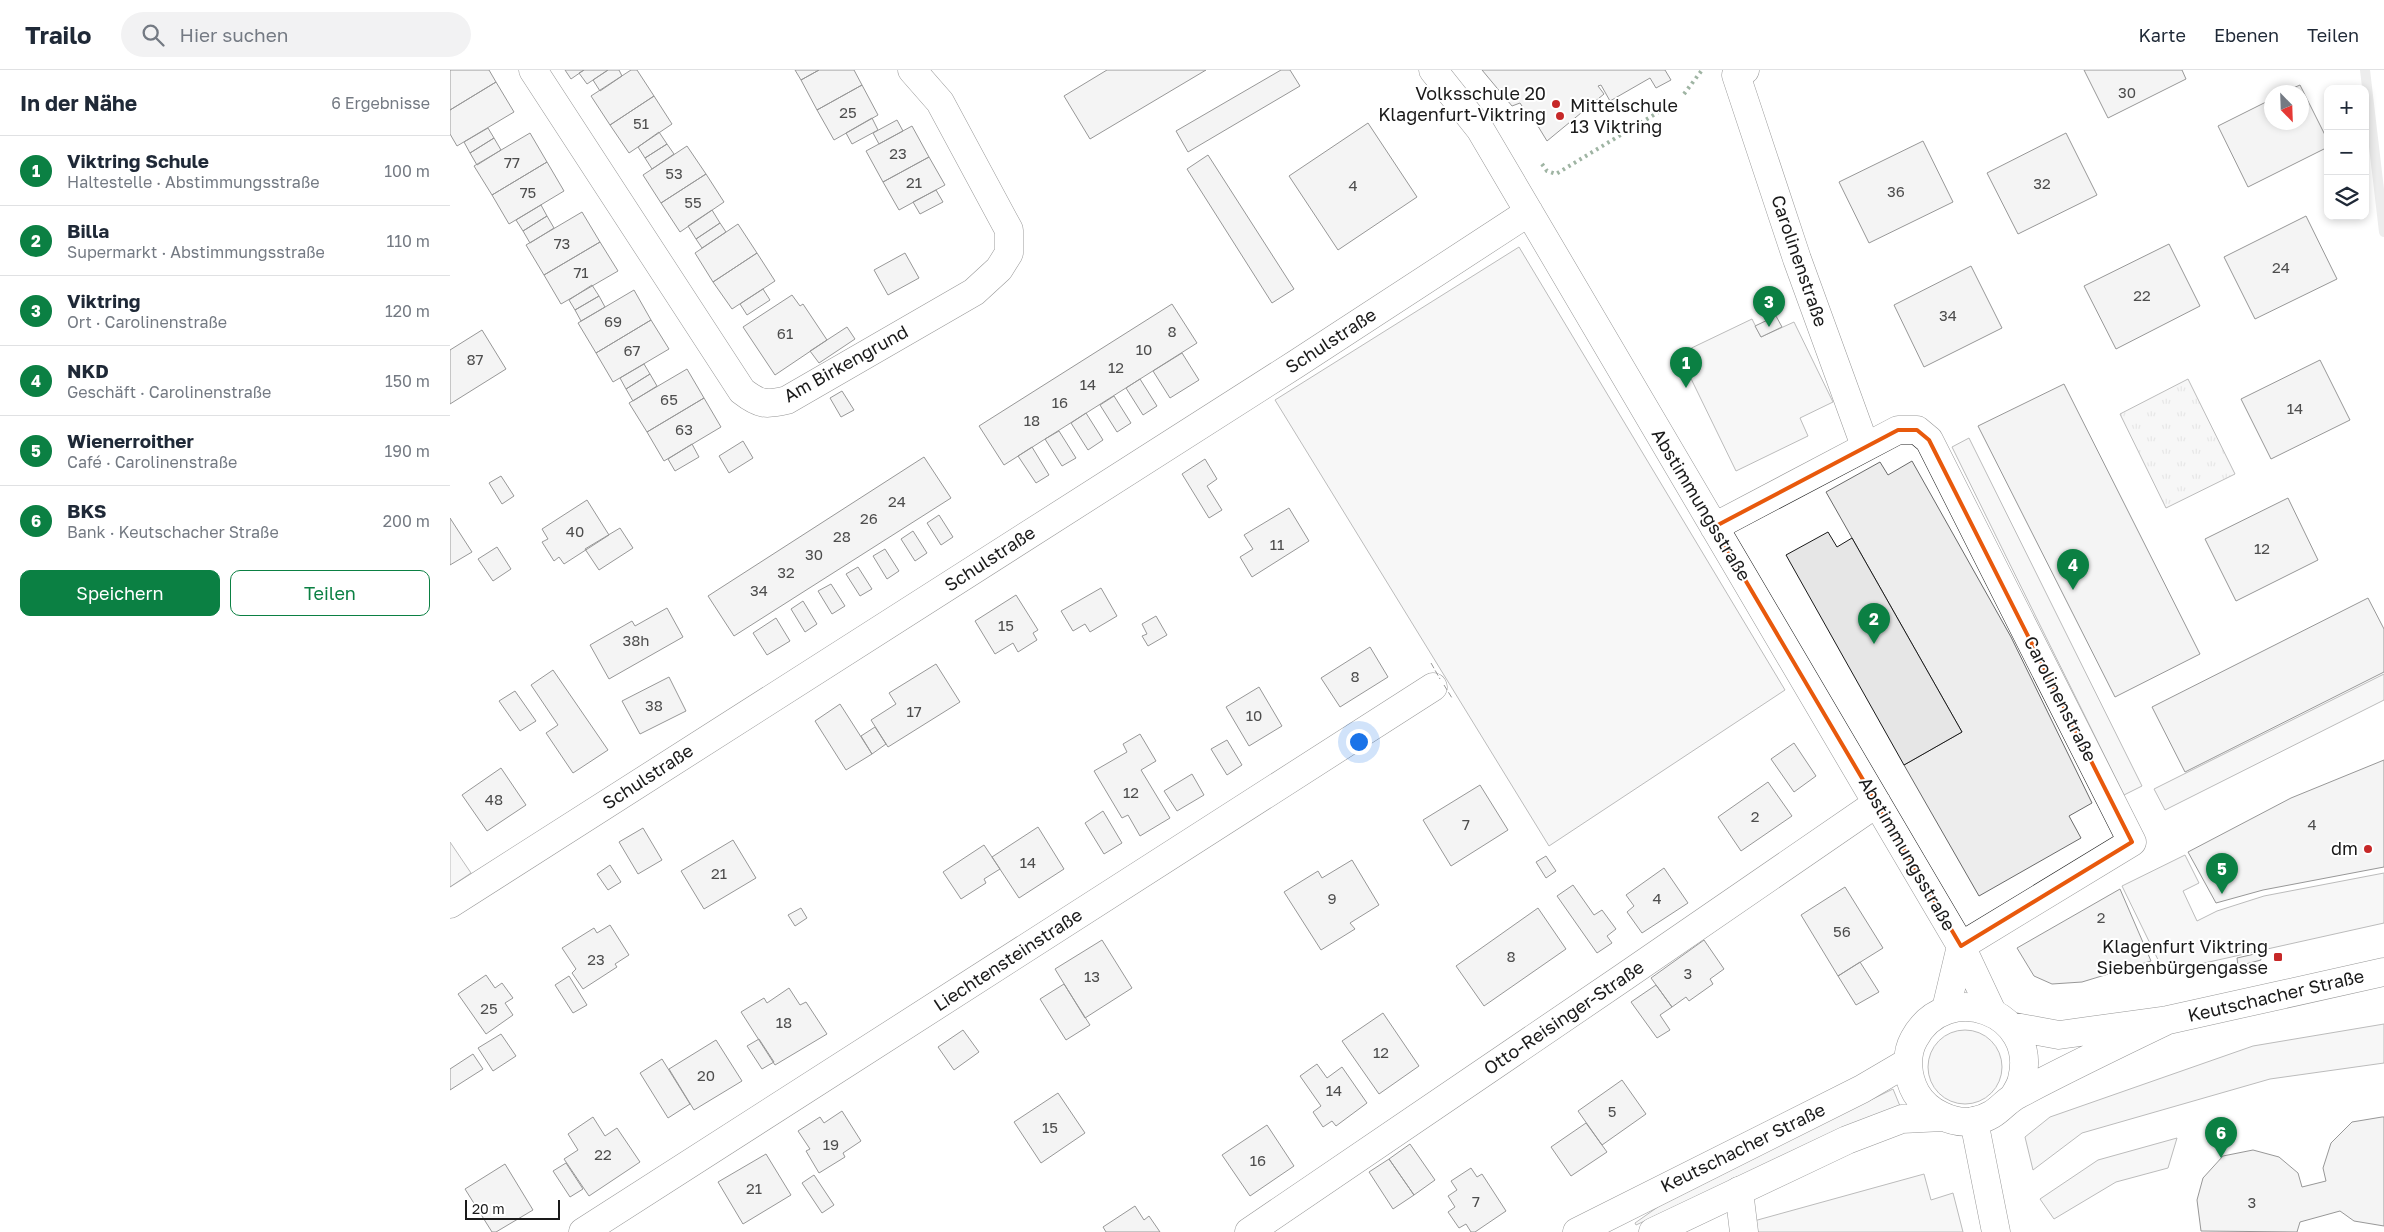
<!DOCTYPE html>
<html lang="de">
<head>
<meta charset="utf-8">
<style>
  :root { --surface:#fff; --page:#f2f2f3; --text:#1f2937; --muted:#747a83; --line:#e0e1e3; --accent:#0b8043 }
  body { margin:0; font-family:"Golos Text",sans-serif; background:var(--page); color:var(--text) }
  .controls { position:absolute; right:15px; top:15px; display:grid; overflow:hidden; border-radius:10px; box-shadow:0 2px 8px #0003 }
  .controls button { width:45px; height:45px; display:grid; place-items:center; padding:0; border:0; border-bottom:1px solid var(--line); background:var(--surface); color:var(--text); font:25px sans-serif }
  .compass { position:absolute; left:1814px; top:15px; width:45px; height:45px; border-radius:50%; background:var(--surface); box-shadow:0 2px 8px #0003; rotate:157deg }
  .scale { position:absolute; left:15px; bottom:12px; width:95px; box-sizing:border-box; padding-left:5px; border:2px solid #1a1a1a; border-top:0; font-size:14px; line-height:18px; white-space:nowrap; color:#1a1a1a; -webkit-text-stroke:4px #fff; paint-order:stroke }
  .you { position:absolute; left:908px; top:671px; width:18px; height:18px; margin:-12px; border:4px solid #fff; border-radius:50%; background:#1a73e8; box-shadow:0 0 0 8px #1a73e833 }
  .badge { display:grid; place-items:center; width:32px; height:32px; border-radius:50%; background:var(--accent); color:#fff; font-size:16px; font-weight:700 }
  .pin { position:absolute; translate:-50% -41px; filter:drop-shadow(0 1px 2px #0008) }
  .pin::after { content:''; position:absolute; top:26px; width:18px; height:15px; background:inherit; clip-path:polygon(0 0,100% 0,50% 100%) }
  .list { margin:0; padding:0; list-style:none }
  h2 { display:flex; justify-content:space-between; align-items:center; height:65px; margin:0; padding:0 20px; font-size:21px }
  h2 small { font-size:16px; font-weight:400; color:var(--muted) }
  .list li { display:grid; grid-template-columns:32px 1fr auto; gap:15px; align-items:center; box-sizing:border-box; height:70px; padding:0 20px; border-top:1px solid var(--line) }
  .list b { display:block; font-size:19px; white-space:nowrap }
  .list p { margin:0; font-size:16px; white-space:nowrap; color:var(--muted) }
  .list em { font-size:16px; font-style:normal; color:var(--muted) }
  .actions { display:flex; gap:10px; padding:15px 20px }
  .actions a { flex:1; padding:11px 0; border:1px solid var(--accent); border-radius:10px; text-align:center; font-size:18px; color:var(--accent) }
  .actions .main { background:var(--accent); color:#fff }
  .icon { flex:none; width:28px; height:28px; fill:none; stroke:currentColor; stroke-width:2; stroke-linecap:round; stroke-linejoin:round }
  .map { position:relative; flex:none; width:1934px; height:1162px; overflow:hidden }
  header { display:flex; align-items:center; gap:30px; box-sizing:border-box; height:70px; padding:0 25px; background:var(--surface); border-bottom:1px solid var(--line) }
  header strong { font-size:24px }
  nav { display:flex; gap:28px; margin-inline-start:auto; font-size:18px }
  .search { width:350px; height:45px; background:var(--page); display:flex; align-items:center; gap:12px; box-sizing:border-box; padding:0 18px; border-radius:28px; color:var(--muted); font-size:19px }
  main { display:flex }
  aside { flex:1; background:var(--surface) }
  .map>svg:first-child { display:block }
  .built { fill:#ededed; stroke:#6a6a6a }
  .park { fill:url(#park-tufts); stroke:#6a6a6a }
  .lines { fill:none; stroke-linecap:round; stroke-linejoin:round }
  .stream { stroke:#d7d7d7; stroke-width:10 }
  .building { fill:#e6e6e6; stroke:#1a1a1a }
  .street-casing { stroke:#1a1a1a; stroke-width:29 }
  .secondary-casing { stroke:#1a1a1a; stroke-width:29 }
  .street { stroke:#fff; stroke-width:28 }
  .secondary { stroke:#fff; stroke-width:28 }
  .hedge { stroke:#2b5a34; stroke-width:4; stroke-dasharray:2.5 4; stroke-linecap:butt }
  .fence { stroke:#1a1a1a; stroke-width:1; stroke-dasharray:6 2.5; stroke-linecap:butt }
  .marked { fill:none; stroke:#e8590c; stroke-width:4; stroke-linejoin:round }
  .poi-dot { fill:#c62828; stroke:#fff; stroke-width:2 }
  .labels { text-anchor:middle; stroke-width:4; stroke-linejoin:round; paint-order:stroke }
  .number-label { font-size:15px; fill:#4d4d4d }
  .poi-label { font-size:18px; fill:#1a1a1a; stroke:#fff; text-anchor:end }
  .street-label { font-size:18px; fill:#1a1a1a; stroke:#fff }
</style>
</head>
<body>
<header>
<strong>Trailo</strong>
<div class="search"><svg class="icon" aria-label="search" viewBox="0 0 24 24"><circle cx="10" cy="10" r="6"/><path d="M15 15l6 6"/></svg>Hier suchen</div>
<nav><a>Karte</a><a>Ebenen</a><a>Teilen</a></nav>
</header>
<main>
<aside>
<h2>In der Nähe<small>6 Ergebnisse</small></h2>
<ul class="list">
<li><span class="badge">1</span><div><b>Viktring Schule</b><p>Haltestelle · Abstimmungsstraße</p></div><em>100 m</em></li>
<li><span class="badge">2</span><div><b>Billa</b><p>Supermarkt · Abstimmungsstraße</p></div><em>110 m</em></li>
<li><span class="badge">3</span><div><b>Viktring</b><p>Ort · Carolinenstraße</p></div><em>120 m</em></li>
<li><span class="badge">4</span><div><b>NKD</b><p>Geschäft · Carolinenstraße</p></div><em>150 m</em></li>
<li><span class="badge">5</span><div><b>Wienerroither</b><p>Café · Carolinenstraße</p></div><em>190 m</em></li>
<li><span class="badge">6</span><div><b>BKS</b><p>Bank · Keutschacher Straße</p></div><em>200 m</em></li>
</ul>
<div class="actions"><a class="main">Speichern</a><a>Teilen</a></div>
</aside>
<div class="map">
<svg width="1934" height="1162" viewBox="0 0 1934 1162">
  <defs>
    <pattern id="park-tufts" width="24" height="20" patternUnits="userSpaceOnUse" patternTransform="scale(1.25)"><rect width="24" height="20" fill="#ededed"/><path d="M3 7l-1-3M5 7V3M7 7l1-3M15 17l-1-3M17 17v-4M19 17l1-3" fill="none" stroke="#cbcbcb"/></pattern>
  </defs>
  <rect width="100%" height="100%" fill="#fff"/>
  <!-- built -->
  <path class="built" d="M1069 177 1335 620 1099 776 825 330Z
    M1302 249 1311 267 1344 252 1383 332 1350 348 1358 366 1286 401 1229 284Z
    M1519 368 1692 716 1674 725 1502 377Z
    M1462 391 1561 567 1642 733 1619 746 1631 768 1529 826 1454 695 1512 662 1376 422 1430 392 1438 405Z
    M1934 604V630L1715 740 1704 719Z
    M0 772 21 803 0 817Z
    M1735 785 1749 813 1733 821 1747 851 1767 841 1814 826 1934 803V853L1714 902 1672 816Z
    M1934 954V993L1820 1009 1632 1063 1583 1100 1575 1067 1600 1047 1803 976Z
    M1478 997a37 37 0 1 1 74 0a37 37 0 1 1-74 0Z
    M1443 1019 1450 1036 1336 1085 1186 1155 1185 1153 1222 1127Z
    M1727 1068 1718 1098 1666 1112 1604 1149 1590 1129 1648 1090Z
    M1474 1104 1481 1130 1503 1123 1513 1162H1294L1293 1154Z"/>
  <!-- park -->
  <path class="park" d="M1738 309 1785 404 1716 438 1670 344Z"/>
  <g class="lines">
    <!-- stream -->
    <path class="stream" d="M1915 0 1934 162"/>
  </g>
  <!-- building -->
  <path class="building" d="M0 0H39L46 12 0 40Z
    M115 0H134L121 9Z
    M134 0H158L137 14 129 3Z
    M158 0H169L172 6 150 21 143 10Z
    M181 0H187L204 26 160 55 141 26Z
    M345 0H369L351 10Z
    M369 0H404L412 15 367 40 351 10Z
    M657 0H756L640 69 614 26Z
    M831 0H840L850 16 738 82 726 61Z
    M1032 0H1215L1221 10 1206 18 1200 8 1160 31 1151 15 1148 16 1154 24 1097 71 1083 48H1076L1070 38 1072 36 1070 33 1062 36Z
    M1634 0H1732L1736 9 1658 48Z
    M46 12 64 42 7 76 0 64V40Z
    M412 15 428 45 384 70 367 40Z
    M1850 15 1878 71V77L1798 117 1768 56 1822 29V52H1852V22H1834Z
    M204 26 222 54 179 83 160 55Z
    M422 48 428 60 402 74 396 63Z
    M447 50 453 61 429 74 423 63Z
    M918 53 967 127 888 180 839 106Z
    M462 56 479 87 433 112 416 81Z
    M38 58 44 68 20 83 14 72Z
    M209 62 217 74 195 88 188 77Z
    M80 63 97 92 42 125 24 96Z
    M1616 63 1647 125 1568 164 1537 103Z
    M44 68 51 80 27 95 20 83Z
    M1473 71 1503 132 1419 173 1389 112Z
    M217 74 224 84 202 99 195 88Z
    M237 76 256 104 211 133 193 105Z
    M758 85 844 219 822 233 737 99Z
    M479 87 495 115 449 140 433 112Z
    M97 92 114 121 59 154 42 125Z
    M256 104 274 132 230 162 211 133Z
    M486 120 493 132 470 144 463 132Z
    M91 135 97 146 73 161 66 150Z
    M262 140 270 153 246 169 238 156Z
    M132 142 150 172 94 205 76 175Z
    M97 146 104 158 80 173 73 161Z
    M1856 146 1887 209 1805 249 1774 187Z
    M270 153 276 162 252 178 246 169Z
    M288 154 307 183 263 212 245 183Z
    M150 172 168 201 111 234 94 205Z
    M1719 174 1750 236 1666 279 1634 216Z
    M307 183 325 211 282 239 263 212Z
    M455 183 469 208 438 225 424 200Z
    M1521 196 1552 258 1474 297 1444 235Z
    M142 215 149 226 125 240 119 230Z
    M313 219 320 230 297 245 290 234Z
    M184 220 201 250 146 283 128 253Z
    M342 225 350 236 353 234 377 270 325 305 293 257Z
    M149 226 155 237 131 251 125 240Z
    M722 234 747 273 554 395 529 356Z
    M1326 246 1332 257 1311 267 1305 256Z
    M201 250 219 279 163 312 146 283Z
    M397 257 405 269 369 293 360 281Z
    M32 260 56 299 0 334V280Z
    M732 283 749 310 720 328 703 301Z
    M1870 290 1900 350 1821 389 1791 329Z
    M194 294 200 304 176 319 170 308Z
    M237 299 254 328 197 362 179 333Z
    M200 304 207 316 183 331 176 319Z
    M690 309 707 336 693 345 676 318Z
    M1614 314 1750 584 1665 627 1528 356Z
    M392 321 404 340 391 347 380 328Z
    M664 326 681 353 667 362 650 335Z
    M254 328 271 357 214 391 197 362Z
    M636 343 653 370 638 380 621 353Z
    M609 361 626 388 612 396 595 369Z
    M293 371 303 388 279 403 269 386Z
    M242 374 249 387 225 401 218 389Z
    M582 377 599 405 586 413 568 386Z
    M474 387 501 428 284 566 258 526Z
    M755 389 767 409 757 416 772 440 759 448 732 404Z
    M51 406 64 426 52 434 39 413Z
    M1838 428 1868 490 1786 531 1755 469Z
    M137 430 159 465 114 494 109 487 104 491 92 472 98 469 92 459Z
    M839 438 859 471 802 507 790 487 803 479 794 465Z
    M489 445 503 467 491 475 477 453Z
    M0 448 22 482 0 495Z
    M170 458 183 478 149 500 135 479Z
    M463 461 477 483 465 491 451 469Z
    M1378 462 1387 477 1402 468 1512 662 1454 695 1336 485Z
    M47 477 61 499 43 511 28 489Z
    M435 479 449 501 437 509 423 486Z
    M408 497 422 519 410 526 396 504Z
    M381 514 395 536 382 544 368 521Z
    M651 518 667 546 640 562 635 554 623 561 611 541Z
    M566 525 588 560 583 563 587 570 568 582 563 573 545 584 525 551Z
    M1918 528 1934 559V602L1735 702 1702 637Z
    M353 531 367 554 355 562 341 539Z
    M217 538 233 567 159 609 140 575 182 551 185 556Z
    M706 546 717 565 698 576 692 566 697 564 692 554Z
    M326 548 340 571 317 585 303 563Z
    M920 577 938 607 890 637 871 608Z
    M486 594 510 632 438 677 421 650 446 634 439 623Z
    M103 600 158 680 123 703 96 663 108 655 81 615Z
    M219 607 236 641 190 664 172 631Z
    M809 617 832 656 799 676 776 637Z
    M65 621 86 651 70 661 49 631Z
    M390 634 422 684 396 700 365 651Z
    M425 657 436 674 422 684 411 666Z
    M690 664 706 691 691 700 720 748 690 766 678 745 672 748 644 701 677 682 673 674Z
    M777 670 792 695 777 705 761 679Z
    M1344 673 1366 706 1344 722 1321 689Z
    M1934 690V797L1813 820 1766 833 1738 782 1841 728Z
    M51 698 76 735 37 761 12 725Z
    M742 704 754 725 727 741 714 721Z
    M1318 712 1342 746 1291 781 1268 747Z
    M1030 715 1058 760 1001 796 973 750Z
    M653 741 672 773 654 784 635 753Z
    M588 757 614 799 569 828 542 787Z
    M193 758 212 790 188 804 169 772Z
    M283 770 306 808 254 839 231 801Z
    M534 775 550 799 534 809 536 813 511 829 493 802Z
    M1096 786 1106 801 1096 808 1086 792Z
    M902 790 929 835 900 853 905 859 871 880 834 822 868 801 872 808Z
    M160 795 171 812 158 820 147 804Z
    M1214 798 1238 833 1192 863 1177 842 1184 836 1176 825Z
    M1123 815 1144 845 1152 840 1166 859 1157 866 1162 873 1147 883 1107 826Z
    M1395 817 1433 878 1388 906 1351 845Z
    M1670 819 1701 891 1632 912 1602 914 1584 906 1567 878Z
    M351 838 357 848 345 856 338 845Z
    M1088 838 1116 879 1034 936 1006 896Z
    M160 855 179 885 165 894 167 897 133 919 122 903 126 899 112 878 144 858 147 863Z
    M652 870 682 918 635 948 605 899Z
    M1254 870 1274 899 1260 909 1263 914 1239 931 1236 927 1222 937 1201 908Z
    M1809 883 1811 890 1788 896 1787 888Z
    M1410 892 1429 922 1406 935 1388 906Z
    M36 905 45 918 52 913 63 928 55 933 63 945 36 964 8 924Z
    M119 906 137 935 123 943 105 915Z
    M614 914 640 955 616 970 590 929Z
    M1206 915 1222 937 1210 945 1220 960 1207 968 1181 932Z
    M339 918 350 935 356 932 377 964 325 995 291 942 314 928 317 933Z
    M933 943 969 996 929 1024 892 971Z
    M513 960 529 982 504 1000 488 977Z
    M51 964 66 986 43 1001 28 978Z
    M309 969 324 992 312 999 297 976Z
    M266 970 292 1011 244 1040 219 999Z
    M23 984 33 999 0 1020V999Z
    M212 989 240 1034 218 1048 190 1003Z
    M867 994 877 1008 892 997 917 1033 886 1056 882 1051 873 1057 863 1042 871 1036 850 1006Z
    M1172 1010 1196 1044 1152 1075 1128 1041Z
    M608 1023 635 1063 591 1093 564 1052Z
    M392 1041 411 1071 393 1083 395 1087 369 1103 356 1081 360 1079 348 1061 370 1047 374 1053Z
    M143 1047 155 1066 167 1058 190 1092 139 1126 114 1089 128 1080 118 1064Z
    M1932 1047H1934V1156L1904 1151 1890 1141 1850 1152 1847 1162 1751 1161 1747 1130 1753 1108 1773 1086 1803 1080 1829 1087 1848 1103 1852 1117 1876 1111 1873 1098 1881 1073 1902 1052Z
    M1136 1053 1157 1082 1121 1106 1101 1077Z
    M817 1055 844 1096 800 1126 772 1085Z
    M960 1074 985 1110 964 1125 939 1089Z
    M316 1084 341 1125 293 1154 268 1112Z
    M939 1089 964 1125 943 1139 919 1102Z
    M116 1093 133 1119 120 1127 103 1101Z
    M55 1094 83 1140 46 1162H42L15 1119Z
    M1021 1098 1027 1107 1032 1104 1056 1141 1025 1162H1021L1016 1154 1009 1158 998 1142 1005 1137 998 1126 1007 1120 1001 1111Z
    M364 1105 384 1135 372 1143 352 1113Z
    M685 1136 694 1150 699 1146 710 1162H656L653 1157Z"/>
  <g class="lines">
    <!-- street casing -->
    <g class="street-casing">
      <path id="street" d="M83 0 292 321C310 335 316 335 337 330L524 222 549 199 559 183V160L490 32 462 0
        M983 0 1030 59 1511 876 1542 942
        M1295 0 1286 5 1347 189 1415 376
        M1264 457 1448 360H1467L1479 370 1682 772 1511 876
        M0 834 846 294 1079 142
        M1496 939 1511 876
        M1524 1051 1546 1162
        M1289 1121 1294 1162
        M133 1162 983 617
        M799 1162 1171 909 1427 733"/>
    </g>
    <!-- secondary casing -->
    <g class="secondary-casing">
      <path id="secondary" d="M1560 956 1609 965 1718 950 1934 902
        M1564 1026C1567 1021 1571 1015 1572 1009 1589 942 1497 908 1464 969 1455 985 1457 1007 1466 1023 1477 1042 1503 1055 1524 1051 1549 1046 1551 1033 1569 1024 1618 998 1668 974 1718 950
        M1127 1162 1412 1019 1458 992
        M1203 1162 1397 1070 1452 1049 1493 1047"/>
    </g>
    <!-- street -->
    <use href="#street" class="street"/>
    <!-- secondary -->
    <use href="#secondary" class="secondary"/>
    <!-- hedge -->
    <path class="hedge" d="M1234 24 1252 0
      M1092 94 1097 101 1106 104 1212 40"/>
    <!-- fence -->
    <path class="fence" d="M981 593 990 609
      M994 615 1002 628"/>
  </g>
  <!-- marked area -->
  <path d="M0 0H1934V1162H0ZM1448 360H1467L1479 370 1682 772 1511 876 1264 457Z" fill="#fff" fill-opacity=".55" fill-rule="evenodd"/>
  <path class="marked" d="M1448 360H1467L1479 370 1682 772 1511 876 1264 457Z"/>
  <!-- markers -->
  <g class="poi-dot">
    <circle cx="1106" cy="34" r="5"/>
    <circle cx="1110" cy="46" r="5"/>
    <circle cx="1918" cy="779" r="5"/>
    <rect x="1823" y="882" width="10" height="10" rx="2.5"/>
  </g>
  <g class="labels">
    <!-- number labels -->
    <g class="number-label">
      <text x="1677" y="28">30</text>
      <text x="398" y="48">25</text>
      <text x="191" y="59">51</text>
      <text x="448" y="89">23</text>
      <text x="62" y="98">77</text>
      <text x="224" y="109">53</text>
      <text x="464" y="118">21</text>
      <text x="1592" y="119">32</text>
      <text x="903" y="121">4</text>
      <text x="1446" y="127">36</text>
      <text x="78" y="128">75</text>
      <text x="243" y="138">55</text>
      <text x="112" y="179">73</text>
      <text x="1831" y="203">24</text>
      <text x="131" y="208">71</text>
      <text x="1692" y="231">22</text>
      <text x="1498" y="251">34</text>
      <text x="163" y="257">69</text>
      <text x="722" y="267">8</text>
      <text x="335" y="269">61</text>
      <text x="694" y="285">10</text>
      <text x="182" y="286">67</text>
      <text x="25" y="295">87</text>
      <text x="666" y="303">12</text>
      <text x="638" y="320">14</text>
      <text x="219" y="335">65</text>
      <text x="610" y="338">16</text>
      <text x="1845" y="344">14</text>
      <text x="582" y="356">18</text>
      <text x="234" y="365">63</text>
      <text x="447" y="437">24</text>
      <text x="419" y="454">26</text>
      <text x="125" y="467">40</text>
      <text x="392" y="472">28</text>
      <text x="827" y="480">11</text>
      <text x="1812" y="484">12</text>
      <text x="364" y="490">30</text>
      <text x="336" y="508">32</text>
      <text x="309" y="526">34</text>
      <text x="556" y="561">15</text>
      <text x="186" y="576">38h</text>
      <text x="905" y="612">8</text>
      <text x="204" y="641">38</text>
      <text x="464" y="647">17</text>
      <text x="804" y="651">10</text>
      <text x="681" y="728">12</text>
      <text x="44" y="735">48</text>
      <text x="1305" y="752">2</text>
      <text x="1016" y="760">7</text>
      <text x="1862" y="760">4</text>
      <text x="578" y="798">14</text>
      <text x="269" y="809">21</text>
      <text x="882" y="834">9</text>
      <text x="1207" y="834">4</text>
      <text x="1651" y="853">2</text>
      <text x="1392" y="867">56</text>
      <text x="1061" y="892">8</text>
      <text x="146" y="895">23</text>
      <text x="1238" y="909">3</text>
      <text x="642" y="912">13</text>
      <text x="39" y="944">25</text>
      <text x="334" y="958">18</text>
      <text x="931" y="988">12</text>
      <text x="256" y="1011">20</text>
      <text x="884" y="1026">14</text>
      <text x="1162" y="1047">5</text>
      <text x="600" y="1063">15</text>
      <text x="381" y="1080">19</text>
      <text x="153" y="1090">22</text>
      <text x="808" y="1096">16</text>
      <text x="304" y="1124">21</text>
      <text x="1026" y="1137">7</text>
      <text x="1802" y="1138">3</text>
    </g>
    <!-- poi labels -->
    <g class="poi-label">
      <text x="1096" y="30">Volksschule 20<tspan x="1096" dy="21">Klagenfurt-Viktring</tspan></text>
      <text x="1120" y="42" text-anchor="start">Mittelschule<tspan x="1120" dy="21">13 Viktring</tspan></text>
      <text x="1908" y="785">dm</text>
      <text x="1818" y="883">Klagenfurt Viktring<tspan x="1818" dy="21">Siebenbürgengasse</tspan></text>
    </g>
    <!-- street labels -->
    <g class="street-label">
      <text transform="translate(1349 191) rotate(71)" y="6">Carolinenstraße</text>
      <text transform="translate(881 271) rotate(-33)" y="6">Schulstraße</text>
      <text transform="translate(396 294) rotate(-29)" y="6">Am Birkengrund</text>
      <text transform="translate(1251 435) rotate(59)" y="6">Abstimmungsstraße</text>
      <text transform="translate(540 489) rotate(-33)" y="6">Schulstraße</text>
      <text transform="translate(1610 629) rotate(63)" y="6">Carolinenstraße</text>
      <text transform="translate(198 707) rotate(-33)" y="6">Schulstraße</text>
      <text transform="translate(1457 784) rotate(60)" y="6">Abstimmungsstraße</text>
      <text transform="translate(558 890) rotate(-33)" y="6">Liechtensteinstraße</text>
      <text transform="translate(1826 926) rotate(-13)" y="6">Keutschacher Straße</text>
      <text transform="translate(1114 948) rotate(-34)" y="6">Otto-Reisinger-Straße</text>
      <text transform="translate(1293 1078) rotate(-26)" y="6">Keutschacher Straße</text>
    </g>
  </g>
</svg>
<div class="controls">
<button>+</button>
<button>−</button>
<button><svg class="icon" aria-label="layers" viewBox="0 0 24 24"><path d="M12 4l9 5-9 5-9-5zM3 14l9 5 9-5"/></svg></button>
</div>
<svg class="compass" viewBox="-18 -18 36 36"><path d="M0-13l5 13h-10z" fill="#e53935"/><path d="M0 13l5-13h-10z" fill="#747a83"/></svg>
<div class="scale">20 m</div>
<div class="you"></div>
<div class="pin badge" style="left:1236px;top:318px">1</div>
<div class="pin badge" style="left:1424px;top:574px">2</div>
<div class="pin badge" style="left:1319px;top:257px">3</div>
<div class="pin badge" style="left:1623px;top:520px">4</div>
<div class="pin badge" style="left:1772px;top:824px">5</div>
<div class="pin badge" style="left:1771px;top:1088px">6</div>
</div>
</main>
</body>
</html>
